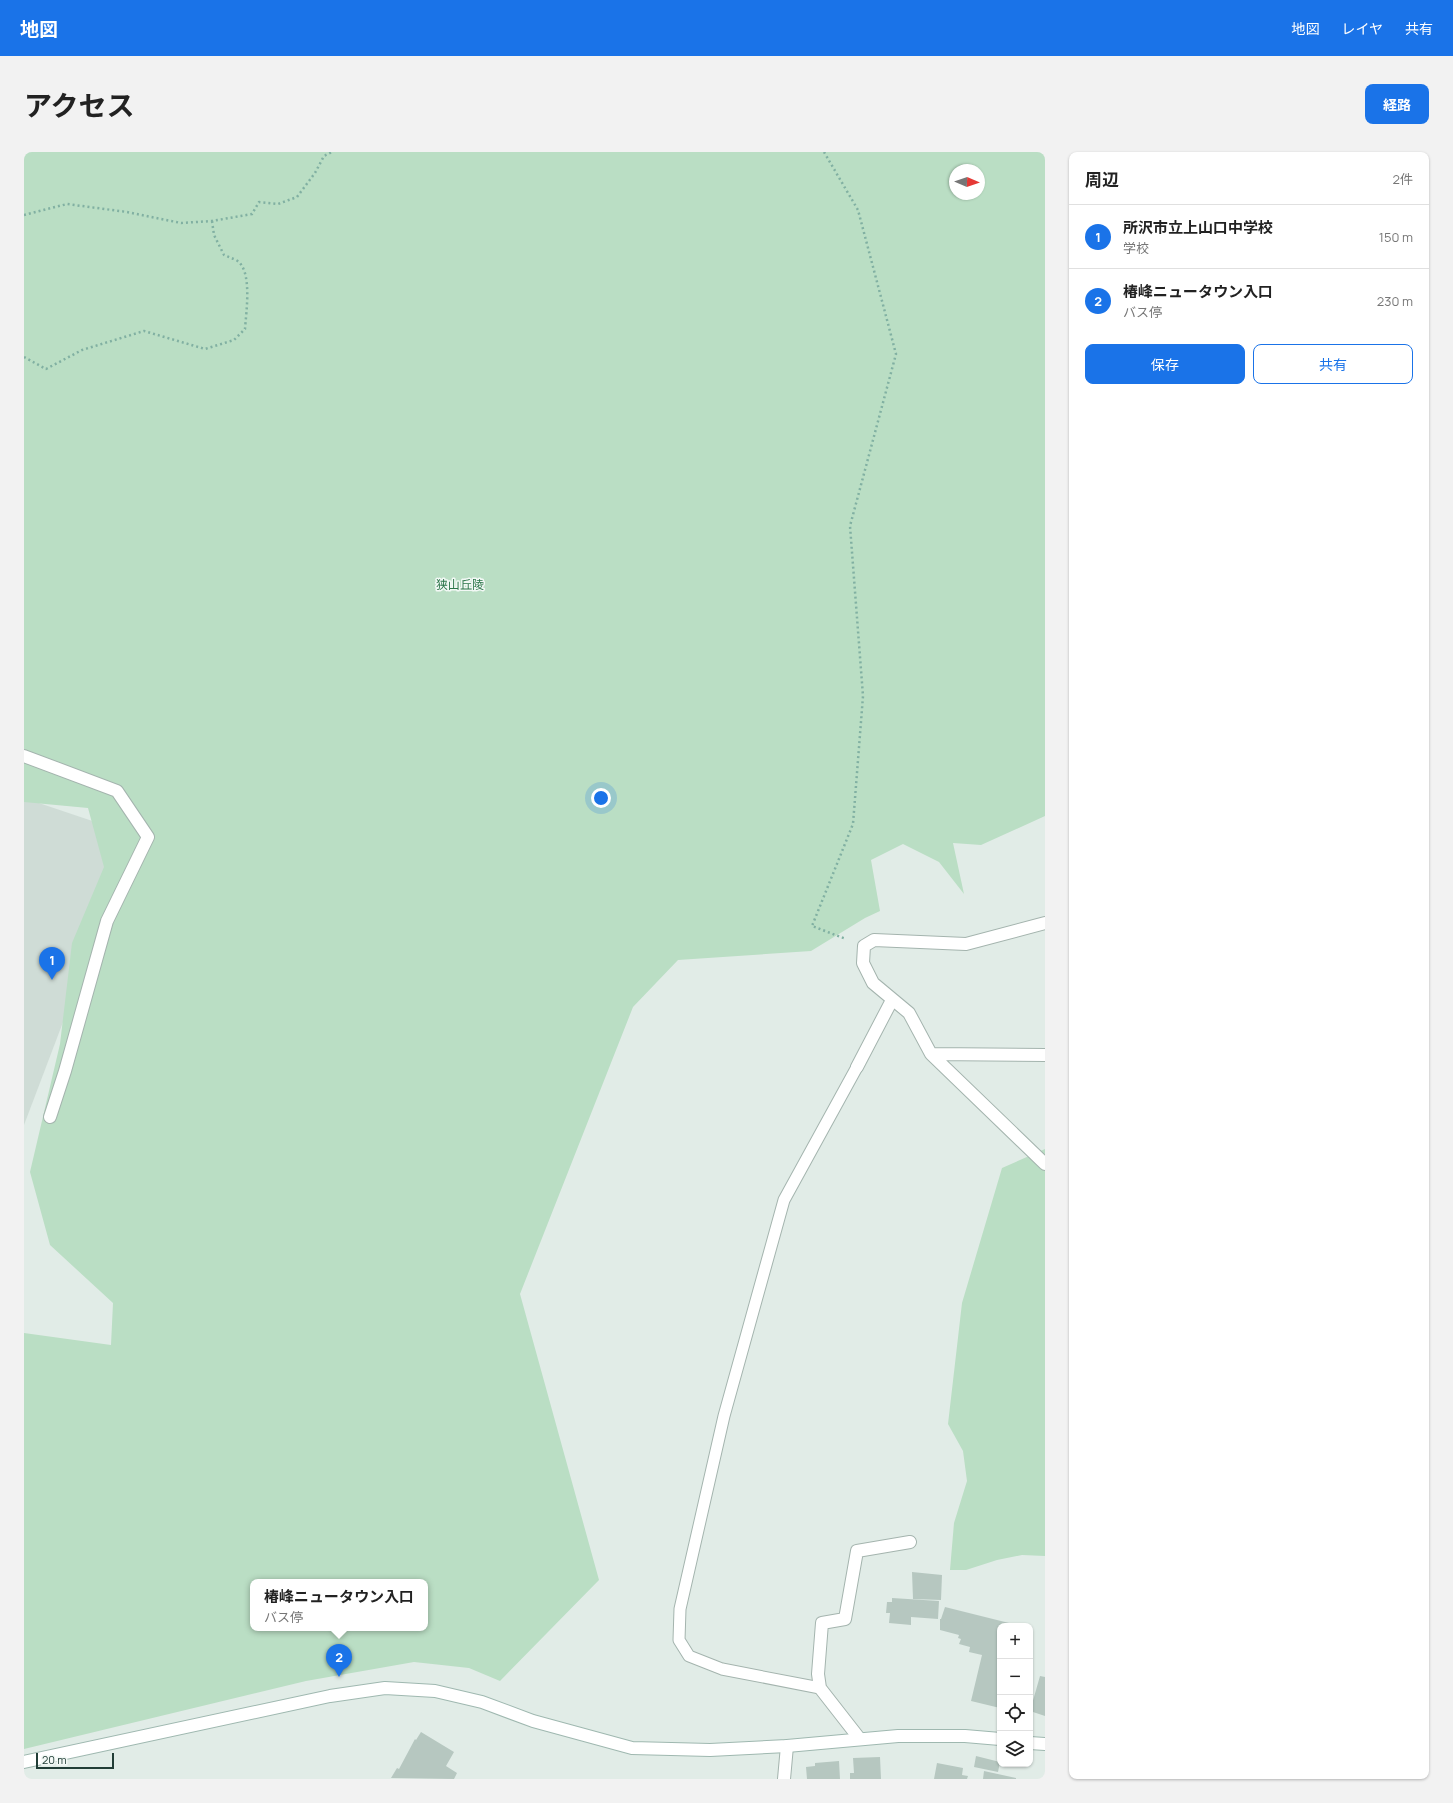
<!DOCTYPE html>
<html lang="ja">
<head>
<meta charset="utf-8">
<style>
  :root { --surface:#fff; --page:#f2f2f2; --text:#222; --muted:#767676; --line:#e0e0e0; --accent:#1a73e8 }
  body { margin:0; font-family:Manrope,"Noto Sans JP",sans-serif; background:var(--page); color:var(--text) }
  .controls { position:absolute; right:12px; bottom:12px; display:grid; overflow:hidden; border-radius:8px; box-shadow:0 1px 3px #0004 }
  .controls button { width:36px; height:36px; display:grid; place-items:center; padding:0; border:0; border-bottom:1px solid var(--line); background:var(--surface); color:var(--text); font:20px sans-serif }
  .compass { position:absolute; left:925px; top:12px; width:36px; height:36px; border-radius:50%; background:var(--surface); box-shadow:0 1px 3px #0004; rotate:92deg }
  .scale { position:absolute; left:12px; bottom:10px; width:78px; box-sizing:border-box; padding-left:4px; border:2px solid #213d36; border-top:0; font-size:11px; line-height:14px; white-space:nowrap; color:#213d36; -webkit-text-stroke:3px #f2f8f5; paint-order:stroke }
  .you { position:absolute; left:577px; top:646px; width:14px; height:14px; margin:-10px; border:3px solid #fff; border-radius:50%; background:#1a73e8; box-shadow:0 0 0 6px #1a73e833 }
  .badge { display:grid; place-items:center; width:26px; height:26px; border-radius:50%; background:var(--accent); color:#fff; font-size:13px; font-weight:700 }
  .pin { position:absolute; translate:-50% -33px; filter:drop-shadow(0 1px 2px #0008) }
  .pin::after { content:''; position:absolute; top:21px; width:14px; height:12px; background:inherit; clip-path:polygon(0 0,100% 0,50% 100%) }
  .popup { position:absolute; left:226px; top:1427px; width:178px; height:52px; box-sizing:border-box; display:grid; place-content:center; border-radius:8px; background:var(--surface); filter:drop-shadow(0 1px 3px #0005); font-size:13px; white-space:nowrap; color:var(--muted) }
  .popup b { font-size:15px; color:var(--text) }
  .popup::after { content:''; position:absolute; left:50%; top:100%; margin-left:-8px; border:8px solid transparent; border-top-color:var(--surface) }
  .list { margin:0; padding:0; list-style:none }
  h2 { display:flex; justify-content:space-between; align-items:center; height:52px; margin:0; padding:0 16px; font-size:17px }
  h2 small { font-size:13px; font-weight:400; color:var(--muted) }
  .list li { display:grid; grid-template-columns:26px 1fr auto; gap:12px; align-items:center; box-sizing:border-box; height:64px; padding:0 16px; border-top:1px solid var(--line) }
  .list b { display:block; font-size:15px; white-space:nowrap }
  .list p { margin:0; font-size:13px; white-space:nowrap; color:var(--muted) }
  .list em { font-size:13px; font-style:normal; color:var(--muted) }
  .actions { display:flex; gap:8px; padding:12px 16px }
  .actions a { flex:1; padding:9px 0; border:1px solid var(--accent); border-radius:8px; text-align:center; font-size:14px; color:var(--accent) }
  .actions .main { background:var(--accent); color:#fff }
  .icon { flex:none; width:22px; height:22px; fill:none; stroke:currentColor; stroke-width:2; stroke-linecap:round; stroke-linejoin:round }
  .map { position:relative; flex:none; width:1021px; height:1627px; overflow:hidden; border-radius:8px }
  header { display:flex; align-items:center; gap:24px; box-sizing:border-box; height:56px; padding:0 20px; background:var(--accent); color:#fff }
  header strong { font-size:19px }
  nav { display:flex; gap:22px; margin-inline-start:auto; font-size:14px }
  .intro { display:flex; align-items:center; justify-content:space-between; box-sizing:border-box; height:96px; padding:0 24px }
  h1 { margin:0; font-size:28px }
  .button { padding:10px 18px; border-radius:8px; background:var(--accent); color:#fff; font-size:14px; font-weight:700 }
  main { display:flex; gap:24px; padding:0 24px }
  aside { flex:1; background:var(--surface); border-radius:8px; box-shadow:0 1px 3px #0004 }
  .map>svg:first-child { display:block }
  .built { fill:#cfdcd6 }
  .green { fill:#badec4; fill-rule:evenodd }
  .building { fill:#b6c7c0 }
  .lines { fill:none; stroke-linecap:round; stroke-linejoin:round }
  .lane-casing { stroke:#a4b4ae; stroke-width:13 }
  .street-casing { stroke:#a4b4ae; stroke-width:14 }
  .secondary-casing { stroke:#9fb8b0; stroke-width:14 }
  .path { stroke:#81b0a2; stroke-width:2.5; stroke-dasharray:2 3; stroke-linecap:butt }
  .lane { stroke:#fff; stroke-width:11 }
  .street { stroke:#fff; stroke-width:12 }
  .secondary { stroke:#fff; stroke-width:12 }
  .labels { text-anchor:middle; stroke-width:3; stroke-linejoin:round; paint-order:stroke }
  .park-label { font-size:12px; fill:#2b7549; stroke:#f2f8f5 }
</style>
</head>
<body>
<header>
<strong>地図</strong>
<nav><a>地図</a><a>レイヤ</a><a>共有</a></nav>
</header>
<div class="intro"><h1>アクセス</h1><a class="button">経路</a></div>
<main>
<div class="map">
<svg width="1021" height="1627" viewBox="0 0 1021 1627">
  <rect width="100%" height="100%" fill="#e1ece7"/>
  <!-- built -->
  <path class="built" d="M0 646 110 683 0 973Z"/>
  <!-- green -->
  <path class="green" d="M0 0H1021V664L957 693 929 691 940 742 915 710 879 692 847 708 856 759 841 766 787 799 654 808 609 855 496 1142 575 1428 476 1529 445 1516 390 1510 282 1529 0 1597V1181L87 1193 89 1151 26 1093 6 1020 36 892 48 791 80 715 64 656 0 650ZM931 18H955V42H931ZM229 1430H401V1476H229Z
    M1021 997V1404L998 1403 973 1408 942 1418H926L930 1371 943 1329 939 1299 924 1272 938 1151 978 1016Z"/>
  <!-- building -->
  <path class="building" d="M888 1420 918 1423 917 1448 889 1447Z
    M868 1446 915 1449 914 1467 887 1465V1473L865 1471 866 1461H862L863 1450H868Z
    M921 1455 993 1473 976 1474V1556L947 1549 958 1503 945 1500 946 1495 935 1492 937 1487 934 1486 935 1483 916 1478V1467H917Z
    M1016 1524 1021 1525V1564L1006 1559Z
    M397 1580 430 1600 422 1614 433 1621 430 1627 367 1626 373 1616 375 1617 391 1587 392 1588Z
    M952 1604 976 1610 974 1620 950 1615Z
    M856 1605 857 1627H826V1621H830L829 1606Z
    M815 1609 816 1627H783L782 1615 791 1614V1611Z
    M913 1611 939 1616 938 1623 944 1624 943 1627H910Z
    M960 1619 992 1626V1627H959Z"/>
  <g class="lines">
    <!-- lane casing -->
    <g class="lane-casing">
      <path id="lane" d="M796 1536 698 1517 665 1504 655 1488 656 1457 700 1264 760 1048 833 915"/>
    </g>
    <!-- street casing -->
    <g class="street-casing">
      <path id="street" d="M0 604 93 639 124 685 83 769 41 919 26 965
        M1021 771 942 792 850 788 840 794 839 811 849 831 885 861 907 902 1021 903
        M907 902 1021 1012
        M833 915 868 848
        M835 1586 796 1536 794 1522 798 1471 821 1467 833 1399 886 1390
        M760 1627 763 1594"/>
    </g>
    <!-- secondary casing -->
    <g class="secondary-casing">
      <path id="secondary" d="M1006 1591 1021 1592
        M0 1610 306 1544 361 1536 411 1539 458 1550 509 1569 608 1596 686 1598 763 1594 874 1584H941L976 1587"/>
    </g>
    <!-- path -->
    <path class="path" d="M800 0 834 58 872 202 826 374 839 544 829 672 788 774 822 787
      M0 63 43 52 103 60 157 71 188 69 228 62 235 50 254 52 273 45 291 21 300 4 308 0
      M0 205 22 217 58 198 120 179 181 197 210 188 221 177C222 161 229 117 212 108 208 106 204 105 200 103L190 83 188 69"/>
    <!-- lane -->
    <use href="#lane" class="lane"/>
    <!-- street -->
    <use href="#street" class="street"/>
    <!-- secondary -->
    <use href="#secondary" class="secondary"/>
  </g>
  <g class="labels">
    <!-- park labels -->
    <g class="park-label">
      <text x="436" y="437">狭山丘陵</text>
    </g>
  </g>
</svg>
<div class="controls">
<button>+</button>
<button>−</button>
<button><svg class="icon" aria-label="locate" viewBox="0 0 24 24"><circle cx="12" cy="12" r="6"/><path d="M12 2v4M12 18v4M2 12h4M18 12h4"/></svg></button>
<button><svg class="icon" aria-label="layers" viewBox="0 0 24 24"><path d="M12 4l9 5-9 5-9-5zM3 14l9 5 9-5"/></svg></button>
</div>
<svg class="compass" viewBox="-18 -18 36 36"><path d="M0-13l5 13h-10z" fill="#e53935"/><path d="M0 13l5-13h-10z" fill="#767676"/></svg>
<div class="scale">20 m</div>
<div class="you"></div>
<div class="pin badge" style="left:28px;top:828px">1</div>
<div class="pin badge" style="left:315px;top:1525px">2</div>
<div class="popup"><b>椿峰ニュータウン入口</b>バス停</div>
</div>
<aside>
<h2>周辺<small>2件</small></h2>
<ul class="list">
<li><span class="badge">1</span><div><b>所沢市立上山口中学校</b><p>学校</p></div><em>150 m</em></li>
<li><span class="badge">2</span><div><b>椿峰ニュータウン入口</b><p>バス停</p></div><em>230 m</em></li>
</ul>
<div class="actions"><a class="main">保存</a><a>共有</a></div>
</aside>
</main>
</body>
</html>
